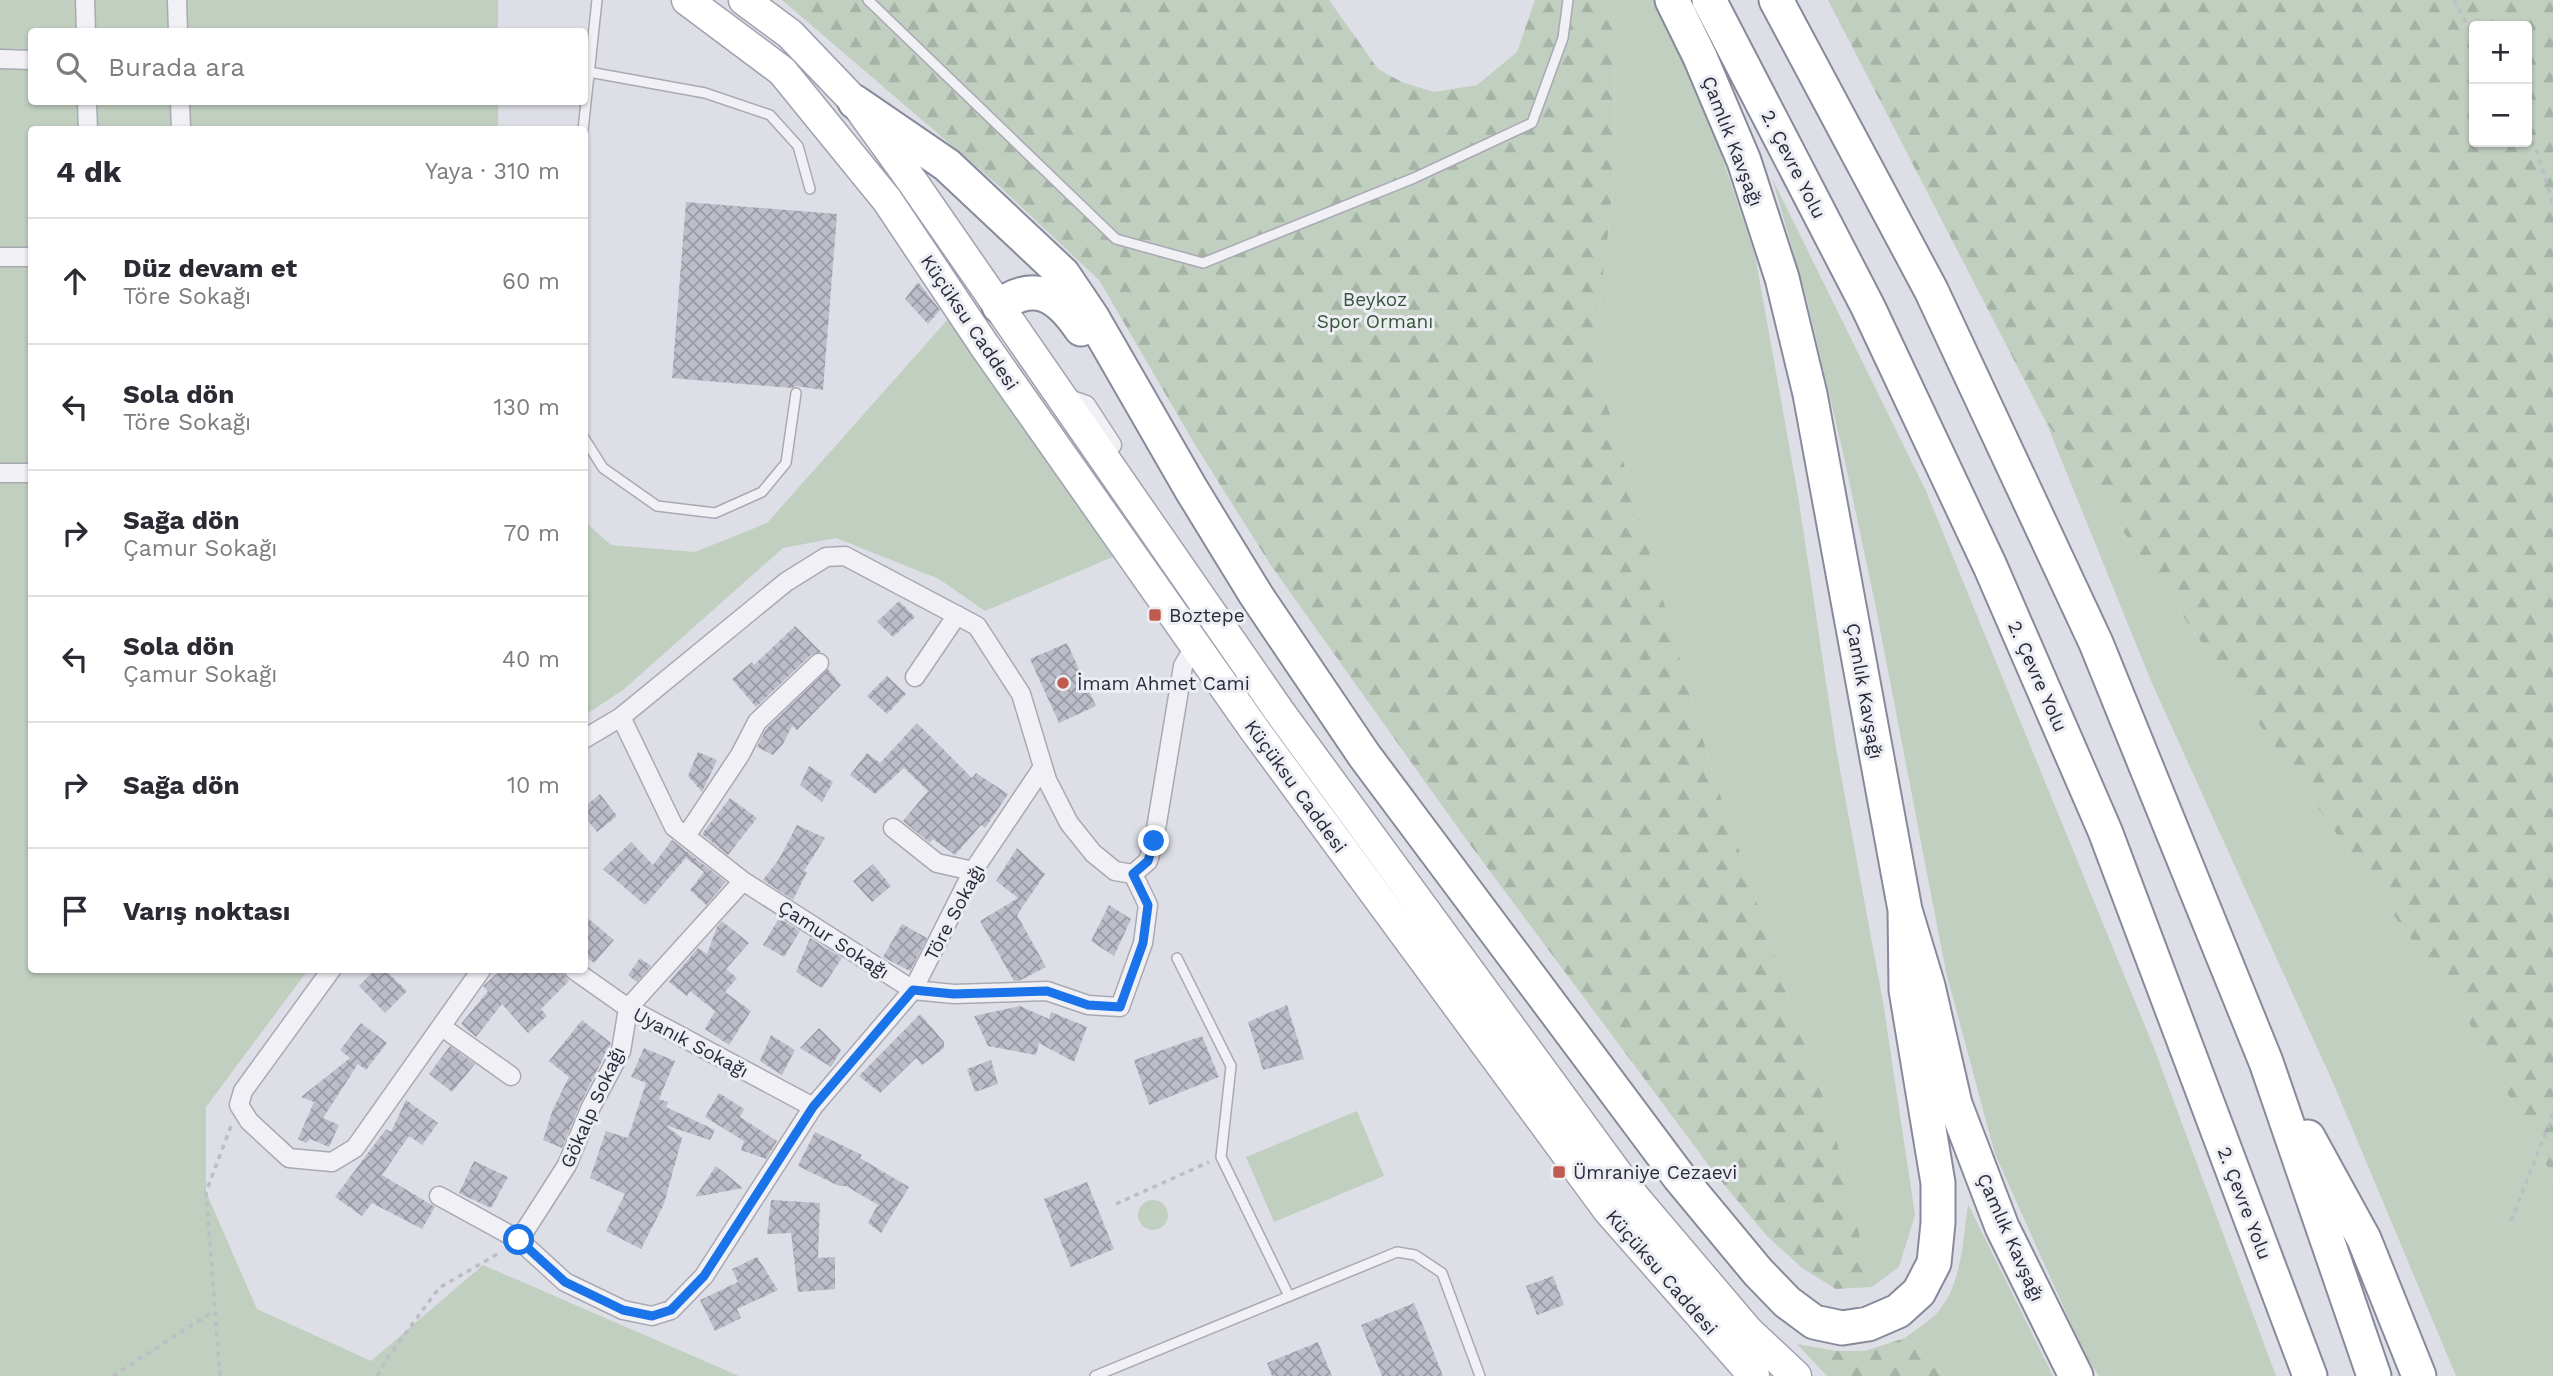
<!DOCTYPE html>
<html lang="tr">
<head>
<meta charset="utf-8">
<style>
  :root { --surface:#fff; --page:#f7f7f7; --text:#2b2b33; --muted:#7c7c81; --line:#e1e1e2 }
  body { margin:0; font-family:"Work Sans",sans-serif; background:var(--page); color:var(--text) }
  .controls { position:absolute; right:21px; top:21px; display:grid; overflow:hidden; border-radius:7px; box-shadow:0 2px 5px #0004 }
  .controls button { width:63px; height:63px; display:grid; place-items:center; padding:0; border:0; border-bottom:2px solid var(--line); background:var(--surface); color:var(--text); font:35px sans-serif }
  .stop { position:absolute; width:21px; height:21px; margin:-16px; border:5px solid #1a73e8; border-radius:50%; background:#fff }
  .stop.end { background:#1a73e8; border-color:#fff; box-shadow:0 2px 7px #0008 }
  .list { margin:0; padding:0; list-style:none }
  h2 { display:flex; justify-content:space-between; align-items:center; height:91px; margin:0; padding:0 28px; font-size:30px }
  h2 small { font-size:23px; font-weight:400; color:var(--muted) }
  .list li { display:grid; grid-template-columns:46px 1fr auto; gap:21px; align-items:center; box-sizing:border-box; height:126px; padding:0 28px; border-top:2px solid var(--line) }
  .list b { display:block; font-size:26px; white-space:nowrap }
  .list p { margin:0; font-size:23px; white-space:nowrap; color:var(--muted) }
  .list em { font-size:23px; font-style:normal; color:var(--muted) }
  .icon { flex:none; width:38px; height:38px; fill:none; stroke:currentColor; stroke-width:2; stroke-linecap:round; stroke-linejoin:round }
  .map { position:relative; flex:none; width:2553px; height:1376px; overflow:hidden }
  .search { position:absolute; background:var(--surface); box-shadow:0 2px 5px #0004; left:28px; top:28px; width:560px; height:77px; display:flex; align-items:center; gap:18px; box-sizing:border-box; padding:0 24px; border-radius:7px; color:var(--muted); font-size:26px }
  .panel { position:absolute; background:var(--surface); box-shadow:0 2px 5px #0004; left:28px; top:126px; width:560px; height:847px; border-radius:7px }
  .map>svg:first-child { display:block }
  .green { fill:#c0cfc0 }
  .forest { fill:url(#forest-firs); fill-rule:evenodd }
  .building { fill:url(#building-cross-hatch) }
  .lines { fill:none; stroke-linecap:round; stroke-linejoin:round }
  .lane-casing { stroke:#a8a9b3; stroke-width:12 }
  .street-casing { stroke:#a8a9b3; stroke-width:21 }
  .primary-casing { stroke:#9fa1b0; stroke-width:33 }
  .highway-casing { stroke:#878a9b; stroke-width:37 }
  .path { stroke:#bcbdc5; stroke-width:3.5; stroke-dasharray:5 5; stroke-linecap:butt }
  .lane { stroke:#f0f0f5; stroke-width:9 }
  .street { stroke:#f0f0f5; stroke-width:18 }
  .primary { stroke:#fff; stroke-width:30 }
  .highway { stroke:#fff; stroke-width:33 }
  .route { stroke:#1a73e8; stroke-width:9 }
  .poi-dot { fill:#bf5b4f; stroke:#edeef4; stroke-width:2.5 }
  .labels { text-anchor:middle; stroke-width:6; stroke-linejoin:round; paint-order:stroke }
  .street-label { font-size:19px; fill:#292b3b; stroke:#edeef4 }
  .park-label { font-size:19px; fill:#38553a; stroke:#edeef4 }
  .poi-label { font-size:19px; fill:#292b3b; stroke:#edeef4; text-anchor:start }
</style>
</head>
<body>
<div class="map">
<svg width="2553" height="1376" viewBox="0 0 2553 1376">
  <defs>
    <pattern id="forest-firs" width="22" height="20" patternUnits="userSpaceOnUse" patternTransform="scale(1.75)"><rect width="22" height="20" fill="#c0cfc0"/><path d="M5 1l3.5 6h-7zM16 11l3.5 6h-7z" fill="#a5b2a6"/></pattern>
    <pattern id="building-cross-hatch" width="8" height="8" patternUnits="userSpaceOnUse" patternTransform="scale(1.75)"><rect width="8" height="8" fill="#bcbdc8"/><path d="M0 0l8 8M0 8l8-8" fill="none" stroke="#999aa4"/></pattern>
  </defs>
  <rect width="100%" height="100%" fill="#dedfe6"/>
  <!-- green -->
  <path class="green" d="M0 0H498V31L32 32V102H498V129L32 130V970H308L206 1107V1192L257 1309 371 1361 483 1265 739 1376H0Z
    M1610 0H1654L1713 130 1755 255 1798 495 1836 748 1883 1002 1915 1215 1899 1267 1872 1287 1833 1126 1712 771 1594 359 1615 171 1614 21Z
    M1772 178 1926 491 2154 1048 2276 1376H2099L2086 1357 1995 1154 1946 972 1875 603 1844 457 1807 300Z
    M950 317 1115 556 985 611 939 579 836 538 783 548 623 690 585 715 584 521 611 545 695 552 767 523Z
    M2046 422 2467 1019 2553 1177V1376H2456L2334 1085 2151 681Z
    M1357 1111 1384 1176 1274 1222 1246 1157Z
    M1138 1215a15 15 0 1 1 30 0a15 15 0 1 1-30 0Z
    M1968 1204 2053 1376H1944L1905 1338C1915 1330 1927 1323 1936 1314 1962 1286 1963 1240 1968 1204Z"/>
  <!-- forest -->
  <path class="forest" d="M782 0H1329L1378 69 1402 82 1434 92 1477 85 1517 52 1535 0H1610L1614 21 1615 171 1594 359 1712 771 1833 1126 1872 1287 1836 1289 1802 1268 1767 1236 1716 1175 1463 835 1270 564 1194 443 1099 280 999 186Z
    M1828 0H2553V1177L2467 1019 2046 422ZM2527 26V142H2474V26Z
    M1905 1338 1944 1376H1827L1797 1344 1836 1351H1865Z"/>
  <!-- building -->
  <path class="building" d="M686 202 837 214 823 390 796 386 792 388 672 378Z
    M918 282 940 310 928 324 905 299Z
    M899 601 915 617 893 637 877 622Z
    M795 626 821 652 811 655 756 707 732 679 752 662 754 665Z
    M1067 643 1096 706 1059 723 1030 659Z
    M828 669 841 685 797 730 792 726 783 744 773 755 757 747 766 729Z
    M887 676 906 694 887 714 867 696Z
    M917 723 972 778 976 773 1008 794 985 828 981 825 955 855 933 839 930 843 903 821 928 791 904 768 875 794 850 775 867 753 880 763Z
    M698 752 717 760 702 792 688 776Z
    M809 766 833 782 822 802 800 785Z
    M600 794 617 816 597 832 584 816V807Z
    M730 798 757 818 728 855 702 834Z
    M797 825 825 838 804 871 807 872 793 900 763 880 779 859Z
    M672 840 726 882 706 905 690 890 704 872 686 858 645 905 603 869 631 842 653 865Z
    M1017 848 1045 874 1017 915 1046 967 1019 981H1014L980 921 1018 898 996 881Z
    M873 864 891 886 872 902 853 881Z
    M1109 905 1131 919 1114 956 1091 941Z
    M584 915 614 940 594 963 584 955Z
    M779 918 800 931 784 957 763 945Z
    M722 921 749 943 726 969 737 978 725 992 751 1011 729 1045 705 1029 715 1011 690 991 687 996 669 982 698 948 707 954 717 927Z
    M902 924 927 938 910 971 883 957Z
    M810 938 842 958 822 988 796 972Z
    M640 958 651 966 637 982 628 975Z
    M375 970H385L407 991 385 1013 359 986Z
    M501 970H563L564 975 569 981 541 1009 547 1016 528 1033 502 1004 476 1037 461 1024 488 991 483 986Z
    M1287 1005 1304 1059 1263 1070 1248 1022Z
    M1020 1006 1049 1019 1051 1012 1087 1027 1074 1062 1039 1043 1036 1055 988 1046 974 1016Z
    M920 1014 944 1042V1048L922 1065 916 1058 880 1093 859 1076Z
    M582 1020 611 1043 581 1102 562 1148 543 1140 553 1109 569 1077 549 1061Z
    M361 1023 387 1043 366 1070 358 1064 323 1118 339 1125 329 1147 310 1139 306 1143 298 1139 314 1102 301 1097 350 1058 340 1050Z
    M819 1028 841 1050 831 1067 800 1048Z
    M771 1035 795 1050 782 1075 760 1061Z
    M1202 1036 1219 1077 1149 1105 1134 1060Z
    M450 1046 475 1064 452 1092 429 1074Z
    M644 1048 675 1061 659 1099 668 1102 666 1107 715 1130 710 1140 665 1125 682 1138 664 1204 641 1249 606 1231 625 1194 590 1178 606 1131 628 1138 646 1083 631 1077Z
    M991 1060 998 1084 975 1092 967 1069Z
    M719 1093 744 1109 740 1117 777 1141 766 1159 741 1150 744 1141 705 1117Z
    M406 1100 438 1123 422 1145 409 1136 382 1175 435 1207 422 1229 372 1203 362 1216 335 1197 386 1129 391 1132Z
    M815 1132 862 1155 860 1158 909 1187 881 1233 868 1223 877 1206H880L846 1186H839L798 1166Z
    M474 1161 508 1177 491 1208 459 1193Z
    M716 1166 743 1188 695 1197Z
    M1087 1182 1114 1249 1071 1267 1044 1199Z
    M771 1200 820 1203 818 1258 835 1257V1289L798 1292 791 1233 767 1234Z
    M757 1257 778 1290 737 1309 741 1318 715 1331 700 1300 738 1282 732 1269Z
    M1553 1276 1564 1305 1537 1315 1526 1286Z
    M1414 1303 1443 1376H1382L1361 1325Z
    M1318 1342 1332 1376H1272L1267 1363Z"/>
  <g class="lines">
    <!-- lane casing -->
    <g class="lane-casing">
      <path id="lane" d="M868 0 1116 239 1203 263 1414 178 1532 123 1563 38 1568 0
        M589 72 705 93 770 115 798 146 810 189
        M583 130 597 0
        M584 438 603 468 657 506 715 513 762 492 786 463 796 393
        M1177 958 1231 1066 1221 1157 1289 1296
        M1095 1376 1397 1252 1415 1255 1442 1273 1480 1376"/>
    </g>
    <!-- street casing -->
    <g class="street-casing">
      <path id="street" d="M85 0 86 32
        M177 0 178 32
        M0 59 32 60
        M87 102 88 130
        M180 102 181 130
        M0 257H32
        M1063 397 1086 405 1112 445
        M0 473H32
        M915 677 957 615
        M621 717 674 827 743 881 913 990 954 994 1047 991 1088 1005 1120 1007 1143 943 1148 905 1133 874
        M584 739 621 717 786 582 826 557 845 556 977 626 1021 694 1047 780 1069 823 1093 853 1115 871 1133 874 1148 861 1154 841 1183 666 1195 646
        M893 828 937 863 973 871
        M686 836 740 755 757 722 819 663
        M331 970 243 1091 239 1105 249 1121 289 1158 332 1162 355 1148 481 970
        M574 970 628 1008 813 1107
        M442 1027 511 1076
        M439 1196 519 1240 565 1282 623 1310 652 1316 671 1310 704 1276 813 1107 913 990 973 871 1043 767
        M519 1240 567 1165 591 1107 621 1051 628 1008 743 881"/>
    </g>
    <!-- primary casing -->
    <g class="primary-casing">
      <path id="primary" d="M687 0 782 71 887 200 984 345 1254 729 1608 1210 1754 1376
        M744 0 790 34 855 102 912 181 1279 711 1635 1198 1748 1331 1796 1376"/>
    </g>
    <!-- highway casing -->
    <g class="highway-casing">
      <path id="highway" d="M1672 0 1700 57 1744 161 1782 278 1810 394 1905 910 1928 986 1955 1104 2002 1227 2076 1376
        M1709 0 1868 307 1990 566 2105 831 2310 1376
        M1776 0 1931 290 2096 643 2266 1062 2374 1376
        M855 102 947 165 1063 274 1092 317 1191 489 1256 595 1364 755 1680 1178 1758 1272 1787 1302 1814 1322 1842 1328 1868 1324 1898 1311 1919 1292 1934 1263 1938 1223V1183L1906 990 1905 910
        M999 306C1035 280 1058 295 1081 329
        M2308 1137 2364 1239 2419 1376"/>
    </g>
    <!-- path -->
    <path class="path" d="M2454 0 2474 37
      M2527 132 2537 152 2553 204
      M1116 1204 1209 1162
      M2511 1221 2553 1114
      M113 1376 214 1311
      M220 1376 206 1192 231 1126
      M377 1376 388 1357 439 1288 501 1252"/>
    <!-- lane -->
    <use href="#lane" class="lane"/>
    <!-- street -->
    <use href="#street" class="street"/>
    <!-- primary -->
    <use href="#primary" class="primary"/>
    <!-- highway -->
    <use href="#highway" class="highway"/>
  </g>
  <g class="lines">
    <!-- route -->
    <path class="route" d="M519 1240 565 1282 623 1310 652 1316 671 1310 704 1276 813 1107 913 990 954 994 1047 991 1088 1005 1120 1007 1143 943 1148 905 1133 874 1148 861 1154 841"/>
  </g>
  <!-- markers -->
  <g class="poi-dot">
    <rect x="1148" y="608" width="14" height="14" rx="3.5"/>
    <circle cx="1063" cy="683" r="7"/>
    <rect x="1552" y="1165" width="14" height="14" rx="3.5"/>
  </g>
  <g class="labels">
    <!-- street labels -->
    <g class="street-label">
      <text transform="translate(1733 141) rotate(69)" y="7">Çamlık Kavşağı</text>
      <text transform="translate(1794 164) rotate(63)" y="7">2. Çevre Yolu</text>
      <text transform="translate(970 322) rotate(56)" y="7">Küçüksu Caddesi</text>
      <text transform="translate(2038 676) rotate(66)" y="7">2. Çevre Yolu</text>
      <text transform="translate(1865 691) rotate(80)" y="7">Çamlık Kavşağı</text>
      <text transform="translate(1296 786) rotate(54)" y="7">Küçüksu Caddesi</text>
      <text transform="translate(954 912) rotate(-62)" y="7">Töre Sokağı</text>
      <text transform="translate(834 939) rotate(33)" y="7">Çamur Sokağı</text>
      <text transform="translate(691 1042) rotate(28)" y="7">Uyanık Sokağı</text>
      <text transform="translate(592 1107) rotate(-66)" y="7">Gökalp Sokağı</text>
      <text transform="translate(2245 1203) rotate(69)" y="7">2. Çevre Yolu</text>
      <text transform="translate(2011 1237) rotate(66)" y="7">Çamlık Kavşağı</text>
      <text transform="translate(1662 1272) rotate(49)" y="7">Küçüksu Caddesi</text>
    </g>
    <!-- park labels -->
    <g class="park-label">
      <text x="1375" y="306">Beykoz<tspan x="1375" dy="22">Spor Ormanı</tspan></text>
    </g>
    <!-- poi labels -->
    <g class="poi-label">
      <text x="1169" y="622">Boztepe</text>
      <text x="1077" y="690">İmam Ahmet Cami</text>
      <text x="1573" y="1179">Ümraniye Cezaevi</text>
    </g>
  </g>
</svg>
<div class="controls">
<button>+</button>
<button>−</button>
</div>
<div class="stop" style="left:519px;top:1240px"></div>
<div class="stop end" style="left:1154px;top:841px"></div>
<div class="search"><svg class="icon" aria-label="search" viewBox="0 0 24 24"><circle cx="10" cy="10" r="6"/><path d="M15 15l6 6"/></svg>Burada ara</div>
<section class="panel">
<h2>4 dk<small>Yaya · 310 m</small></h2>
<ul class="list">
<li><svg class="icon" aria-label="ahead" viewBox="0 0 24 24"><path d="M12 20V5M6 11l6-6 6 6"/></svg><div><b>Düz devam et</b><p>Töre Sokağı</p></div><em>60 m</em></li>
<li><svg class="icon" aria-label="left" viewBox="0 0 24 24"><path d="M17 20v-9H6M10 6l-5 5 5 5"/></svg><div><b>Sola dön</b><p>Töre Sokağı</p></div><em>130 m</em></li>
<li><svg class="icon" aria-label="right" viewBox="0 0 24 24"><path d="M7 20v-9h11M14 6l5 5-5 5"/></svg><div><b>Sağa dön</b><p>Çamur Sokağı</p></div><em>70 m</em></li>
<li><svg class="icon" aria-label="left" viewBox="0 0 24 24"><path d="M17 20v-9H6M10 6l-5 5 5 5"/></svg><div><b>Sola dön</b><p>Çamur Sokağı</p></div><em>40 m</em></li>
<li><svg class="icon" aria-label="right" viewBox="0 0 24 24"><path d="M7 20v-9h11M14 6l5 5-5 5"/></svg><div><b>Sağa dön</b></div><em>10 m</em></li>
<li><svg class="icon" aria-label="arrive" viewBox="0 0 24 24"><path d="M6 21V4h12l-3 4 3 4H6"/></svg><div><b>Varış noktası</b></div></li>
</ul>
</section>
</div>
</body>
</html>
